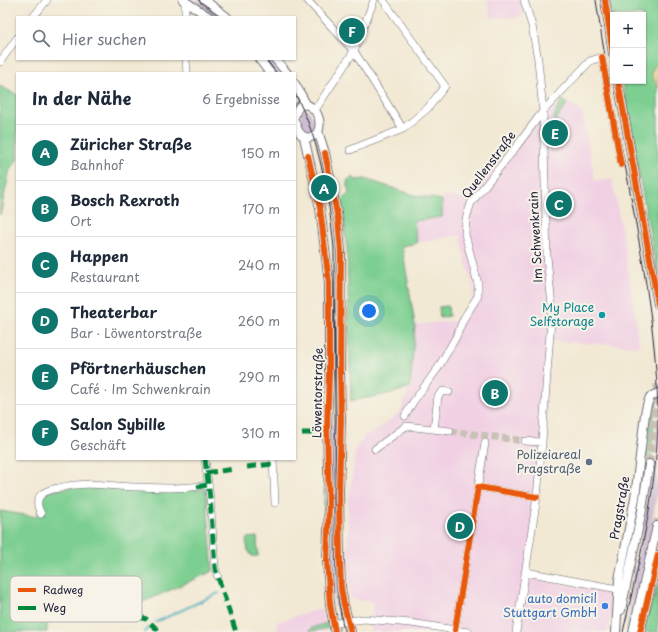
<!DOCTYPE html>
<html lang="de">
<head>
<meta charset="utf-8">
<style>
  :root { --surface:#fff; --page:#f6f6f7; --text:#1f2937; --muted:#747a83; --line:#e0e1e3; --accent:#0f766e }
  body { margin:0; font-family:"Playpen Sans",sans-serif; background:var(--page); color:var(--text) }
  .controls { position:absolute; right:12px; top:12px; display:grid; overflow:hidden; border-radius:0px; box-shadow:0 1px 3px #0004 }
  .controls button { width:36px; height:36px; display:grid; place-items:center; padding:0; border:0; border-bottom:1px solid var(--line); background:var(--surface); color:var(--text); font:20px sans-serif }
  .you { position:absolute; left:369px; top:311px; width:14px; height:14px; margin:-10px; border:3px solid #fff; border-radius:50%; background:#1a73e8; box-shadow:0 0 0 6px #1a73e833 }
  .badge { display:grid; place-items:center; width:26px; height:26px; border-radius:50%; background:var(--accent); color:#fff; font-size:13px; font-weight:700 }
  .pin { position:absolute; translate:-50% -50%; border:2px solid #fff; box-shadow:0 1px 4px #0006 }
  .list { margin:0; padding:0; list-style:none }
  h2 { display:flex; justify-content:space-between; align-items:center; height:52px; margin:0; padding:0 16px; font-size:17px }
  h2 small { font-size:13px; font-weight:400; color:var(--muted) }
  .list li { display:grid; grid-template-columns:26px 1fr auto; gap:12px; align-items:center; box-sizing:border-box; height:56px; padding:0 16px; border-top:1px solid var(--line) }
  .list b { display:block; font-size:15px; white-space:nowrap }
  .list p { margin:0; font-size:13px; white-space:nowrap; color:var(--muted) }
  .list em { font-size:13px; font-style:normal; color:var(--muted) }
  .icon { flex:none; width:22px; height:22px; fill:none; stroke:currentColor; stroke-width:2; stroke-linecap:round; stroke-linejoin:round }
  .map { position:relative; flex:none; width:658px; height:632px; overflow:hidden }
  .search { position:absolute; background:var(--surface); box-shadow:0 1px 3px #0004; left:16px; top:16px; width:280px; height:44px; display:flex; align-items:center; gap:10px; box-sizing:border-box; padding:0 14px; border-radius:0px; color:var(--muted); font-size:15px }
  .panel { position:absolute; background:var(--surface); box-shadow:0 1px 3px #0004; left:16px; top:72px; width:280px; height:388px; border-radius:0px }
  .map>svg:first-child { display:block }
  .built { fill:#f1d0e4 }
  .industrial { fill:#cebed1 }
  .green { fill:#7dcf91; stroke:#507866 }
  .sand { fill:#eeda9e; stroke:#887e6c }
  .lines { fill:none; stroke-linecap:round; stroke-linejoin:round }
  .stream { stroke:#40acbe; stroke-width:2 }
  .minor-tunnel { stroke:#c8c1b5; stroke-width:7; stroke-dasharray:7 3.5; stroke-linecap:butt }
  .major-tunnel { stroke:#c8c1b5; stroke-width:8; stroke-dasharray:8 4; stroke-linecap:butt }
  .minor-casing { stroke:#6b6871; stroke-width:8 }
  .major-casing { stroke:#6b6871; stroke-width:10 }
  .minor { stroke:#fff; stroke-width:7 }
  .major { stroke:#fff; stroke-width:8 }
  .tram { stroke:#22223b; stroke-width:1 }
  .quiet { stroke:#00873e; stroke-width:5; stroke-dasharray:10 5; stroke-linecap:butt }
  .cycleway-casing { stroke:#f7f3e8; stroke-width:8 }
  .cycleway { stroke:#e8590c; stroke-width:6 }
  .culture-dot { fill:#0f9aa8; stroke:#f7f3e8; stroke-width:1.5 }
  .service-dot { fill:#5c6f8a; stroke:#f7f3e8; stroke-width:1.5 }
  .shop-dot { fill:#3f7fe0; stroke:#f7f3e8; stroke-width:1.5 }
  .labels { text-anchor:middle; stroke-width:4; stroke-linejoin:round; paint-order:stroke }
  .street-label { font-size:12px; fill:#22223b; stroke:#f7f3e8 }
  .culture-label { font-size:12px; fill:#0d838f; stroke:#f7f3e8; text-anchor:end }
  .service-label { font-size:12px; fill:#4e5e75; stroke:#f7f3e8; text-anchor:end }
  .shop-label { font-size:12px; fill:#366cbe; stroke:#f7f3e8; text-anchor:end }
  .key { fill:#f7f3e8; stroke:#b7b4b4; stroke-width:1 }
  .key-label { font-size:11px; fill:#22223b }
</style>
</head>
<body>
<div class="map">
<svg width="658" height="632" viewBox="0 0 658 632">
  <rect width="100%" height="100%" fill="#f7f3e8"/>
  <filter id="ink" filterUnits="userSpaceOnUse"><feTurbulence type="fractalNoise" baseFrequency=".025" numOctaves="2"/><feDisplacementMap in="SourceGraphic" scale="8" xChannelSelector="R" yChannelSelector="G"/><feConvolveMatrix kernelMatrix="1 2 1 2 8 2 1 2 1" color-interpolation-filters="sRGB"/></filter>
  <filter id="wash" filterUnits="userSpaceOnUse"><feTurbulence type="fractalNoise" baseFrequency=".012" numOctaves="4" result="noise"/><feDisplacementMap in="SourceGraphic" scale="16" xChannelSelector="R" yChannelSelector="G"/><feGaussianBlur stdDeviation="0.9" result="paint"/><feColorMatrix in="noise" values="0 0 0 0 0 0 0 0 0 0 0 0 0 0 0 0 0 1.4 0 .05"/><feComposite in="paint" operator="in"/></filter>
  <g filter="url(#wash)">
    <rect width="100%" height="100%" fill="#f2e9d4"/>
    <!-- built -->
    <path class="built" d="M487 0H519L523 16 513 18H491Z
      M570 103 582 112 595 181 612 179 624 242 639 346 552 341 528 574 535 579 608 593 611 614 607 632H370L373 602 350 599 347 576 348 504 356 448 366 434 371 435 400 412 410 387 415 325 461 320 473 298 474 286 466 263 460 235 417 243 414 221 442 217V200L445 196 467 199 481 181 509 150 557 104 567 107Z
      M322 608 326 632H277V622Z"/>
    <!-- industrial -->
    <path class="industrial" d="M190 0H201L224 17H214Z
      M263 59H272L284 73H273Z
      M305 109 310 112 314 121 313 130 309 132H306L300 116 302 111Z
      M656 400H658V455L655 453 657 421Z
      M331 423 337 427 341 607H335L333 589 331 543 329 428H331Z
      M654 457 658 459V488L652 522H654L629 632H626L632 581 646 512Z"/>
    <!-- green -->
    <path class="green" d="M610 0H658V278L622 81H643V15H613V25Z
      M0 86 17 95V160L10 169 0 215Z
      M562 99 567 104 555 121 553 119Z
      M352 177 356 180 365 179 414 195 442 200V217L414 221 417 243 402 246 415 325 410 387 393 393 351 401 347 249 344 223 340 202 349 193 347 181Z
      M448 306 449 316 440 318 439 307Z
      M656 398V406H654L652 458 646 457V453L648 451 649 442 647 439 650 401Z
      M324 461 325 463V536L324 537Z
      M83 485 173 490H206L213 571 143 602 139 591 101 608 76 607 47 613V632H0V511L37 517 42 497 47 492Z
      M257 537 258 556H252L248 550 246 540 248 538Z
      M658 577V632H644L650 602 654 599Z
      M327 623 328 628 314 631H309L311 628Z"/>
    <!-- sand -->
    <path class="sand" d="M658 64V88L652 75 653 68Z"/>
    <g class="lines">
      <!-- stream -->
      <path class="stream" d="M156 622 219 593
        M145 632 150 627"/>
    </g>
  </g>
  <g filter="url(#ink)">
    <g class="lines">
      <!-- minor-tunnel -->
      <path class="minor-tunnel" d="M450 431 525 441"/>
      <!-- major-tunnel -->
      <path class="major-tunnel" d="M649 464 658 381
        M657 526 658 519"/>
      <!-- minor casing -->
      <g class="minor-casing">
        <path id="minor" d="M185 0V17
          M307 0 354 51 403 129
          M33 17 47 0
          M186 59 187 73
          M0 62 17 38
          M315 110 354 51 374 0
          M350 150 403 129 428 108 445 86 383 0
          M405 416 413 402 438 368 456 337 464 318 478 296V284L465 234 466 219 471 203 516 147 543 111 590 61 602 57 621 165
          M434 429 438 396 443 391 449 392
          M525 441 542 442
          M375 449 406 426 450 431
          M205 459 210 498 215 568 218 577
          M273 459 275 503
          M478 487 485 443
          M41 514C32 497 42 491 58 488 89 480 109 487 140 487 162 488 185 489 207 485
          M526 572 618 589
          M333 624 348 621 364 619 411 623 468 632
          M455 630 478 487 537 497
          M516 632 537 497 542 442 552 306 547 257 543 111 538 60 532 26 524 0"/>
      </g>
      <!-- major casing -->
      <g class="major-casing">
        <path id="major" d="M183 0 209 17
          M204 0 227 17
          M605 0 613 54
          M259 59 270 73
          M275 59 287 73
          M618 81 658 304
          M295 84 306 104
          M295 115C301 91 326 113 318 132 316 135 314 136 311 137 301 140 297 129 295 122
          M318 131 325 153 338 219 341 251 340 371 341 420 339 491 340 563 341 588 344 605 351 632
          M304 137 320 208 329 283V375L327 427 329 504 327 561 330 604 335 632
          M621 610 642 510 649 464
          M616 632 619 580 635 498 645 414 647 405 650 397 658 393
          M633 632 657 526
          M640 632 658 555"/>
      </g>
      <!-- minor -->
      <use href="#minor" class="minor"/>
      <!-- major -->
      <use href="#major" class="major"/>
      <!-- tram -->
      <path class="tram" d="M198 0 222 17
        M596 0C608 83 626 165 640 247 650 305 658 364 658 423 656 494 639 563 623 632
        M266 59 277 73
        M295 94C320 139 329 198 334 248L336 569 339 604 344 632"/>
      <!-- quiet -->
      <path class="quiet" d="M302 433H317
        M205 459 210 498 215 568 236 632
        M247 467 273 464
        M206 473 234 469
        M197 487 207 485
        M49 613 76 609H103L130 614 146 619 160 632"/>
      <!-- cycleway casing -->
      <g class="cycleway-casing">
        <path id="cycleway" d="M605 0 613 54
          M602 57 621 165
          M618 81 658 304
          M325 153 338 219 341 251 340 371 341 420 339 491 340 563 341 588 344 605 351 632
          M308 156 320 208 329 283V375L327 427 329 504 327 561 330 604 335 632
          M455 630 478 487 537 497
          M640 632 658 555"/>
      </g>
      <!-- cycleway -->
      <use href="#cycleway" class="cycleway"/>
    </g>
  </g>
  <!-- markers -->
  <circle class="culture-dot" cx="602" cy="315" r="4"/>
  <circle class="service-dot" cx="589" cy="462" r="4"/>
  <circle class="shop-dot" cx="605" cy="606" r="4"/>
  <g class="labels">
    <!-- street labels -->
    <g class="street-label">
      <text transform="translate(489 165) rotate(-53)" y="4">Quellenstraße</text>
      <text transform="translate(536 237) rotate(-93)" y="4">Im Schwenkrain</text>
      <text transform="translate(318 393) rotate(-89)" y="4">Löwentorstraße</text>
      <text transform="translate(620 508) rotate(-80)" y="4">Pragstraße</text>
    </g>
    <!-- culture labels -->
    <g class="culture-label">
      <text x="594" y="312">My Place<tspan x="594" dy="14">Selfstorage</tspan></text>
    </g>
    <!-- service labels -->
    <g class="service-label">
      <text x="581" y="459">Polizeiareal<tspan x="581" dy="14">Pragstraße</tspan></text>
    </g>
    <!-- shop labels -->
    <g class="shop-label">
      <text x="597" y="603">auto domicil<tspan x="597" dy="14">Stuttgart GmbH</tspan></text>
    </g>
  </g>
  <!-- legend -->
  <rect x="10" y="576" width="132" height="46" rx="6" class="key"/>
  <rect x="18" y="588" width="18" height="4" fill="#e8590c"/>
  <rect x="18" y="606" width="18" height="4" fill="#00873e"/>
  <g class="key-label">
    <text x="43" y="594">Radweg</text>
    <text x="43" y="612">Weg</text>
  </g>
</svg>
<div class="controls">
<button>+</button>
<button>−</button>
</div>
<div class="you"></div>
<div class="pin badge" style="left:324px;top:188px">A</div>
<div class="pin badge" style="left:495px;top:393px">B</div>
<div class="pin badge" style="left:559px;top:204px">C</div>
<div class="pin badge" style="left:460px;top:526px">D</div>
<div class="pin badge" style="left:555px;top:133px">E</div>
<div class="pin badge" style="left:352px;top:31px">F</div>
<div class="search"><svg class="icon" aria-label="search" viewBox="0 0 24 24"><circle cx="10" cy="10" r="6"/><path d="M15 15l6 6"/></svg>Hier suchen</div>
<section class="panel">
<h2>In der Nähe<small>6 Ergebnisse</small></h2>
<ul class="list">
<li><span class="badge">A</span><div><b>Züricher Straße</b><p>Bahnhof</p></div><em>150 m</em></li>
<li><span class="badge">B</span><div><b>Bosch Rexroth</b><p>Ort</p></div><em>170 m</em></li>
<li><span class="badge">C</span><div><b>Happen</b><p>Restaurant</p></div><em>240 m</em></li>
<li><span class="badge">D</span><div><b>Theaterbar</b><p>Bar · Löwentorstraße</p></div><em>260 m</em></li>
<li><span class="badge">E</span><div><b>Pförtnerhäuschen</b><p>Café · Im Schwenkrain</p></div><em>290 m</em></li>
<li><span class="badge">F</span><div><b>Salon Sybille</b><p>Geschäft</p></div><em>310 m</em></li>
</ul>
</section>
</div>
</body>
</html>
